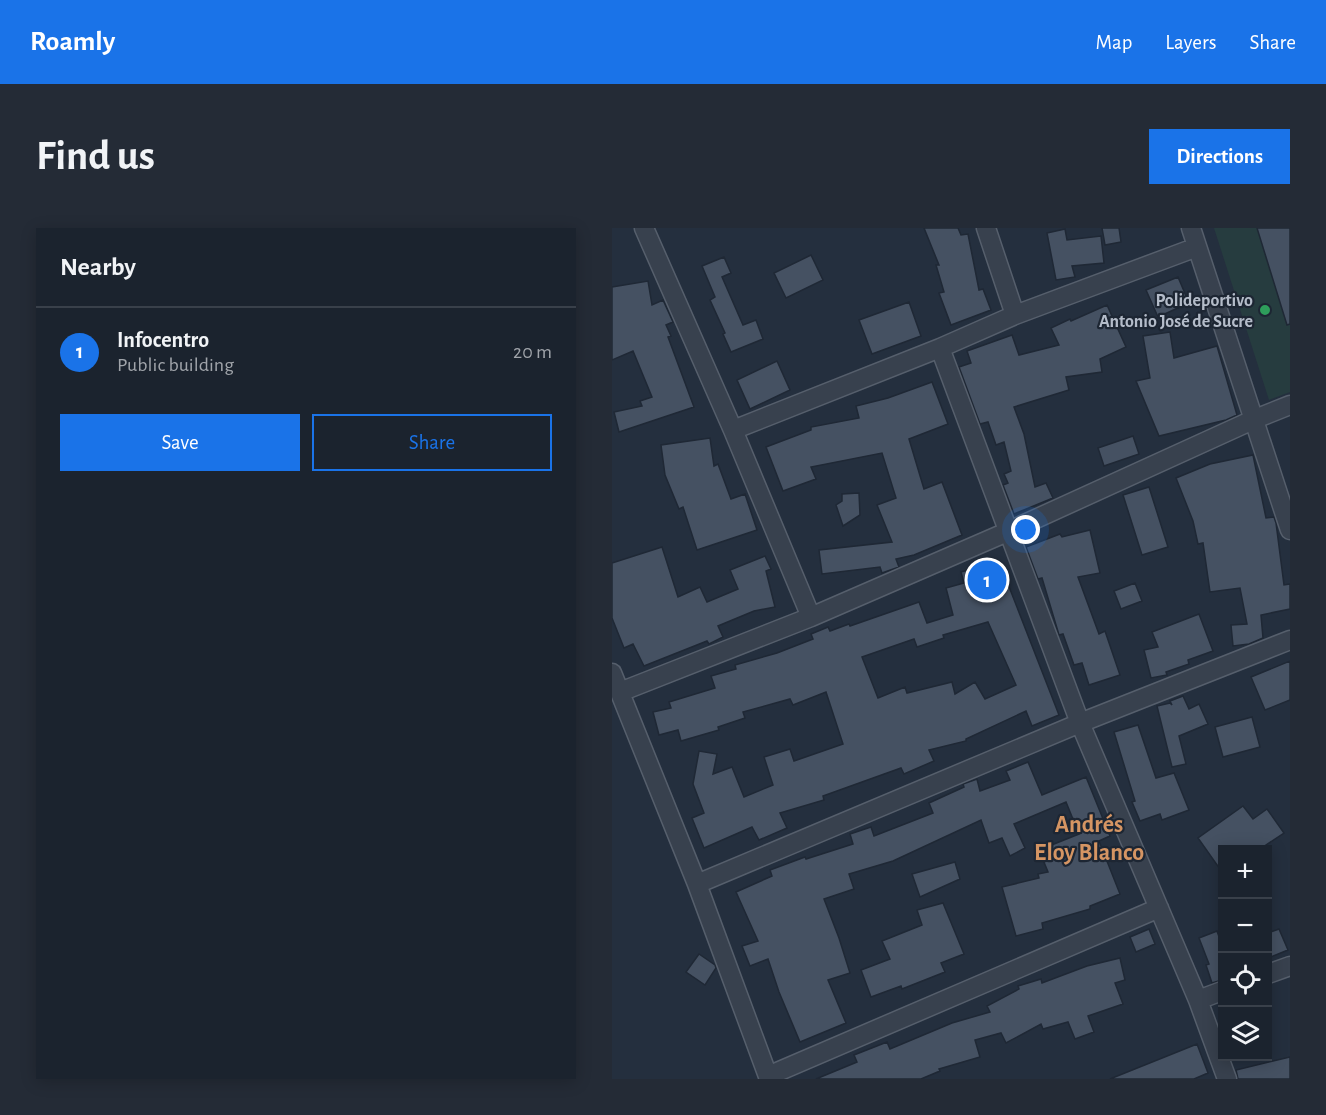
<!DOCTYPE html>
<html lang="en">
<head>
<meta charset="utf-8">
<style>
  :root { --surface:#1b232e; --page:#242b36; --text:#f1f3f6; --muted:#a0a4aa; --line:#39404a; --accent:#1a73e8 }
  body { margin:0; font-family:"Alegreya Sans",sans-serif; background:var(--page); color:var(--text) }
  .controls { position:absolute; right:18px; bottom:18px; display:grid; overflow:hidden; border-radius:0px; box-shadow:0 3px 15px #0003 }
  .controls button { width:54px; height:54px; display:grid; place-items:center; padding:0; border:0; border-bottom:2px solid var(--line); background:var(--surface); color:var(--text); font:30px sans-serif }
  .you { position:absolute; left:414px; top:302px; width:21px; height:21px; margin:-15px; border:4px solid #fff; border-radius:50%; background:#1a73e8; box-shadow:0 0 0 9px #1a73e833 }
  .badge { display:grid; place-items:center; width:39px; height:39px; border-radius:50%; background:var(--accent); color:#fff; font-size:20px; font-weight:700 }
  .pin { position:absolute; translate:-50% -50%; border:3px solid #fff; box-shadow:0 2px 6px #0006 }
  .list { margin:0; padding:0; list-style:none }
  h2 { display:flex; justify-content:space-between; align-items:center; height:78px; margin:0; padding:0 24px; font-size:26px }
  h2 small { font-size:20px; font-weight:400; color:var(--muted) }
  .list li { display:grid; grid-template-columns:39px 1fr auto; gap:18px; align-items:center; box-sizing:border-box; height:90px; padding:0 24px; border-top:2px solid var(--line) }
  .list b { display:block; font-size:22px; white-space:nowrap }
  .list p { margin:0; font-size:20px; white-space:nowrap; color:var(--muted) }
  .list em { font-size:20px; font-style:normal; color:var(--muted) }
  .actions { display:flex; gap:12px; padding:18px 24px }
  .actions a { flex:1; padding:14px 0; border:2px solid var(--accent); border-radius:0px; text-align:center; font-size:21px; color:var(--accent) }
  .actions .main { background:var(--accent); color:#fff }
  .icon { flex:none; width:33px; height:33px; fill:none; stroke:currentColor; stroke-width:2; stroke-linecap:round; stroke-linejoin:round }
  .map { position:relative; flex:none; width:678px; height:851px; overflow:hidden; border-radius:0px }
  header { display:flex; align-items:center; gap:36px; box-sizing:border-box; height:84px; padding:0 30px; background:var(--accent); color:#fff }
  header strong { font-size:28px }
  nav { display:flex; gap:33px; margin-inline-start:auto; font-size:21px }
  .intro { display:flex; align-items:center; justify-content:space-between; box-sizing:border-box; height:144px; padding:0 36px }
  h1 { margin:0; font-size:42px }
  .button { padding:15px 27px; border-radius:0px; background:var(--accent); color:#fff; font-size:21px; font-weight:700 }
  main { display:flex; gap:36px; padding:0 36px }
  aside { flex:1; background:var(--surface); border-radius:0px; box-shadow:0 3px 15px #0003 }
  .map>svg:first-child { display:block }
  .green { fill:#263c3f }
  .building { fill:#455162; stroke:#1f2835; stroke-width:1.5; fill-rule:evenodd }
  .lines { fill:none; stroke-linecap:round; stroke-linejoin:round }
  .minor-casing { stroke:#565f6c; stroke-width:21 }
  .minor { stroke:#38414e; stroke-width:18 }
  .leisure-dot { fill:#2e9e5b; stroke:#1d2633; stroke-width:2 }
  .labels { text-anchor:middle; stroke-width:4.5; stroke-linejoin:round; paint-order:stroke }
  .poi-label { font-size:18px; font-weight:bold; fill:#b4bcc9; stroke:#1d2633; text-anchor:end }
  .district-label { font-size:24px; font-weight:bold; fill:#d59563; stroke:#1d2633 }
</style>
</head>
<body>
<header>
<strong>Roamly</strong>
<nav><a>Map</a><a>Layers</a><a>Share</a></nav>
</header>
<div class="intro"><h1>Find us</h1><a class="button">Directions</a></div>
<main>
<aside>
<h2>Nearby<small></small></h2>
<ul class="list">
<li><span class="badge">1</span><div><b>Infocentro</b><p>Public building</p></div><em>20 m</em></li>
</ul>
<div class="actions"><a class="main">Save</a><a>Share</a></div>
</aside>
<div class="map">
<svg width="678" height="851" viewBox="0 0 678 851">
  <rect width="100%" height="100%" fill="#242f3e"/>
  <!-- green -->
  <path class="green" d="M602 0H678V164L657 172Z"/>
  <!-- building -->
  <path class="building" d="M312 0H346L349 7 356 6 367 62 371 61 379 82 339 97 327 65 332 64 324 37H327Z
    M490 0H507L509 14 493 17Z
    M645 0H678V96L675 97Z
    M453 1 455 12 489 8 492 35 460 38 463 49 444 52 435 5Z
    M199 27 211 52 174 70 162 45Z
    M112 29 119 45 110 49 131 97 144 92 151 111 119 124 111 106 113 105 98 72 103 69 90 38Z
    M566 49 577 75 546 89 534 62Z
    M36 53 40 77 51 72 61 94 54 97 59 108 56 109 82 179 7 204 2 184 30 178 28 173 40 169 21 123 0 132V59Z
    M297 74 309 108 260 126 247 92Z
    M495 77 514 119 488 131 490 144 454 149 457 162 402 179 412 206 423 259 434 255 441 270 402 286 391 257 396 255 392 246 399 243 392 214 384 217 376 194 368 196 347 139 359 135 355 123 400 107 407 127 447 117 439 100 458 91 459 93Z
    M558 104 562 130 605 118 625 187 614 192 547 208 524 153 538 150 531 108Z
    M165 133 178 162 138 181 125 152Z
    M320 154 336 196 297 211 312 261 330 254 350 307 302 327 284 331 287 339 270 345 268 339 210 346 207 322 280 314 265 277 284 270 270 225 199 239 204 251 171 263 154 219 199 202V199L247 190 244 178 276 170Z
    M521 208 527 226 492 238 486 220Z
    M98 210 102 238 106 236 119 271 133 266 145 302 85 322 71 279 67 281 53 247 49 217Z
    M641 227 654 290 662 289 664 295 672 357 678 356V381L649 387 651 410 637 416 621 418 619 397 635 396 628 360 598 364 591 315 586 316 581 293 564 250 598 236Z
    M537 259 556 319 530 327 511 267Z
    M247 265 248 287 231 298 224 277 230 273V266Z
    M478 302 488 345 466 349 487 406 493 403 508 447 477 457 470 435 462 437 451 406 447 407 430 350 426 351 414 319 448 306 450 309Z
    M50 319 66 369 88 359 95 374 126 361 118 342 153 328 159 341 154 343 163 379 142 383 106 398 111 409 97 416 95 413 32 438 21 416 12 420 0 390V335Z
    M387 333 447 487 420 498 414 483 354 511V513L317 522 322 533 292 546 289 540 211 568 212 572 168 585 175 600 147 612 140 599 92 620 80 590 92 585 81 556 87 523 105 526 101 546 120 539 132 569 161 557 152 529 178 521 182 533 231 516 214 464 181 477 178 471 131 484 133 490 106 499 107 502 69 513 66 502 47 507 41 484 59 480 57 474 103 460 99 448 124 441 123 437 165 425 201 411 199 406 216 399 218 403 237 396 238 398 307 374 315 395 341 387 334 360 352 355 349 344ZM376 394 404 457 373 471 363 454 343 466 340 454 295 465 293 459 266 470 250 429 302 411 305 419 332 410 331 407Z
    M523 355 530 373 509 381 502 363Z
    M587 386 601 423 576 432 577 436 554 444 555 447 539 450 532 422 546 419 540 404Z
    M678 433V472L653 482 639 449Z
    M571 468 577 481 587 476 596 496 567 508 574 536 560 539 545 478 558 475 560 477 558 473Z
    M640 489 648 519 611 529 603 499Z
    M526 497 544 550 562 545 577 582 550 592 548 586 528 593 520 574 523 573 502 504Z
    M416 534 430 567 474 549 498 608 487 613 508 666 478 678V681L430 695 431 701 404 708 390 659 427 650 426 646 436 644 427 622 467 606 454 574 402 596 413 620 398 628 390 610 377 615 369 592 281 633 237 646 242 661 212 671 227 710 238 745 216 752 234 795 188 814 167 764 156 731 138 738 130 718 146 713 124 664 160 648 158 642 193 629 194 631 241 616 238 606 259 599 262 608 321 585 317 575 352 559 351 556 365 551 368 563 398 552 394 543Z
    M631 578 641 591 655 581 672 605 648 621H610V644L586 610Z
    M343 634 348 651 308 669 300 646Z
    M331 675 352 726 329 735 333 744 290 761 289 758 259 769 249 742 278 731 270 713 310 697 305 682Z
    M537 701 543 716 524 724 518 709Z
    M667 701 676 722 656 730V705Z
    M605 703 610 717V752L600 755 594 737 597 736 587 710Z
    M87 726 103 737 104 740 93 757 74 744Z
    M508 730 513 752 503 755 511 776 476 788 482 804 463 811 456 794 431 801 429 796 394 815 389 805 363 812 368 829 327 841 328 843 309 851H204L245 834 242 827 275 814 278 821 340 795 378 784 375 778 407 761 406 758 429 751 430 755 475 738Z
    M585 816 596 845 582 851H498Z
    M678 829V851H626L624 842Z"/>
  <g class="lines">
    <!-- minor casing -->
    <g class="minor-casing">
      <path id="minor" d="M32 0 121 202 199 389
        M374 0 403 87
        M579 0 678 302
        M328 120 468 495 586 772 615 851
        M121 202 328 120 403 87 585 19
        M0 445 85 656 157 851
        M8 464 199 389 395 304 643 191 678 177
        M85 656 468 495 678 412
        M656 746 678 738
        M586 772 610 763
        M156 848 547 680"/>
    </g>
    <!-- minor -->
    <use href="#minor" class="minor"/>
  </g>
  <!-- markers -->
  <circle class="leisure-dot" cx="653" cy="82" r="6"/>
  <g class="labels">
    <!-- poi labels -->
    <g class="poi-label">
      <text x="641" y="78">Polideportivo<tspan x="641" dy="21">Antonio José de Sucre</tspan></text>
    </g>
    <!-- district labels -->
    <g class="district-label">
      <text x="477" y="604">Andrés<tspan x="477" dy="28">Eloy Blanco</tspan></text>
    </g>
  </g>
</svg>
<div class="controls">
<button>+</button>
<button>−</button>
<button><svg class="icon" aria-label="locate" viewBox="0 0 24 24"><circle cx="12" cy="12" r="6"/><path d="M12 2v4M12 18v4M2 12h4M18 12h4"/></svg></button>
<button><svg class="icon" aria-label="layers" viewBox="0 0 24 24"><path d="M12 4l9 5-9 5-9-5zM3 14l9 5 9-5"/></svg></button>
</div>
<div class="you"></div>
<div class="pin badge" style="left:375px;top:352px">1</div>
</div>
</main>
</body>
</html>
